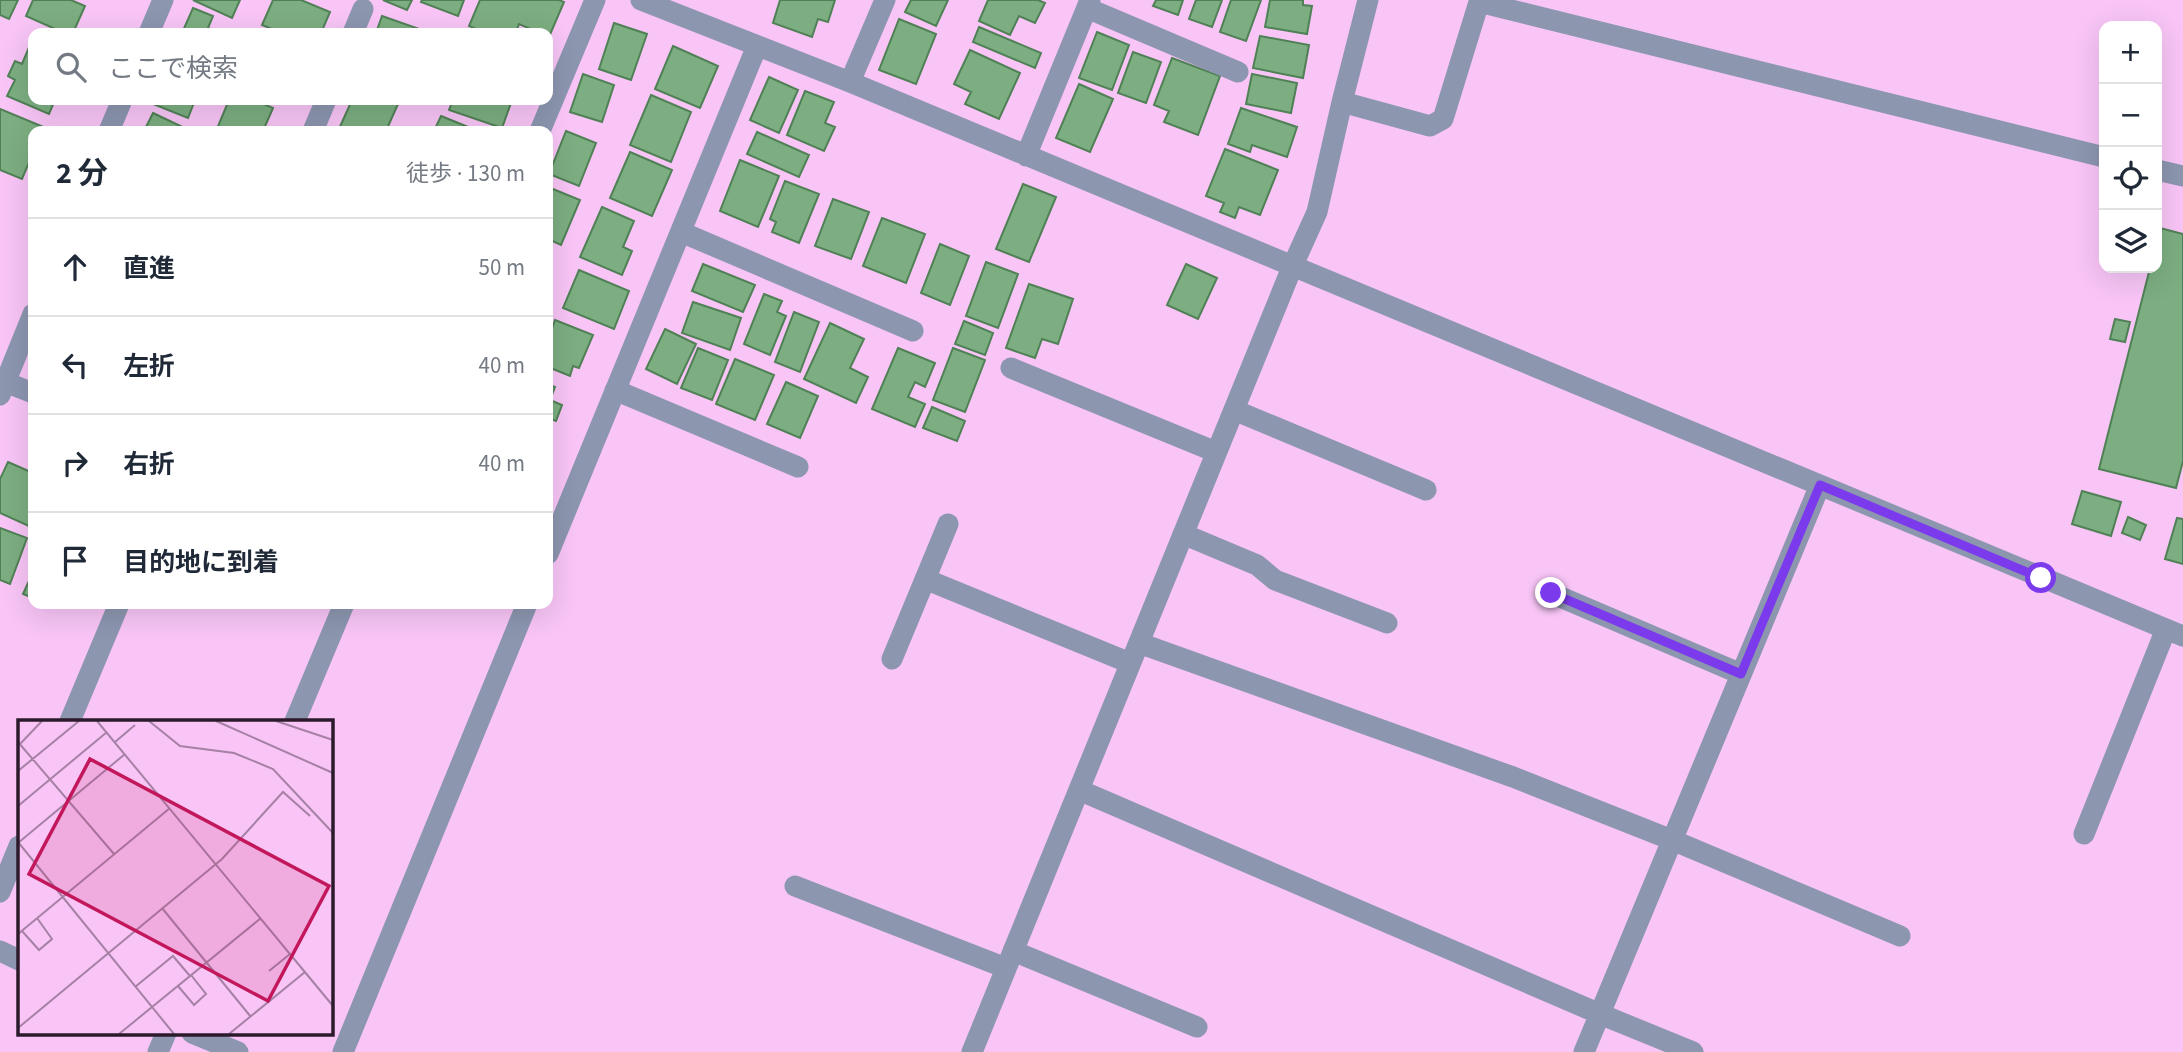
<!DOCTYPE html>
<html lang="ja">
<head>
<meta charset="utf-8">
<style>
  :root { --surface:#fff; --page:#f2f2f3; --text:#1f2937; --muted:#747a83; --line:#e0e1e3 }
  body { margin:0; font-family:"Source Sans 3","Noto Sans JP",sans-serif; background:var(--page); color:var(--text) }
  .controls { position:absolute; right:21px; top:21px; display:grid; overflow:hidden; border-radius:14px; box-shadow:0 7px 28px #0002 }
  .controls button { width:63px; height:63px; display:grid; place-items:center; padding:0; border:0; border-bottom:2px solid var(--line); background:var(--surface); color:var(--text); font:35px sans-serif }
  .stop { position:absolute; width:21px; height:21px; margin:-16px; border:5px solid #7c3aed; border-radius:50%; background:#fff }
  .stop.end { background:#7c3aed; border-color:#fff; box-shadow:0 2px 7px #0008 }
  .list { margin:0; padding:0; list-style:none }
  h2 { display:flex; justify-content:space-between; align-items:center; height:91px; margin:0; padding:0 28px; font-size:30px }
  h2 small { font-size:23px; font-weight:400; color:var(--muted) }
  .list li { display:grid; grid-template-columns:46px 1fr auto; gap:21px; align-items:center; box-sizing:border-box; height:98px; padding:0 28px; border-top:2px solid var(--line) }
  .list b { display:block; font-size:26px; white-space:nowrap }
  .list em { font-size:23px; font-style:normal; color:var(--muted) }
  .icon { flex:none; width:38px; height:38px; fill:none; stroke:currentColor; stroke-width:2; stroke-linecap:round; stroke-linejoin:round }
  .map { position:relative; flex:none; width:2183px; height:1052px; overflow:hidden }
  .search { position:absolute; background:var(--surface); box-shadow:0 7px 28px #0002; left:28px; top:28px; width:525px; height:77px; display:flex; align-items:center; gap:18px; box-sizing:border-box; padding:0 24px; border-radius:14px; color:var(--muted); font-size:26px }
  .panel { position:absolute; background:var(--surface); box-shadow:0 7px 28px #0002; left:28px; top:126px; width:525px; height:483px; border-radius:14px }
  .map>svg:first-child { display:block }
  .building { fill:#7cae81; stroke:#508156; stroke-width:2 }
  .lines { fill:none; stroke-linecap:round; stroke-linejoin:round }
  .minor { stroke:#8c96af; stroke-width:21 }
  .route { stroke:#7c3aed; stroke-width:9 }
  .inset-road { fill:none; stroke:#a681a5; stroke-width:2 }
  .view { fill:#c2185b; fill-opacity:0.15; stroke:#c2185b; stroke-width:3.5 }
  .inset-edge { fill:none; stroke:#2c1a2c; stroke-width:3.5 }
</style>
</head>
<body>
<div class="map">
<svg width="2183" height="1052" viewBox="0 0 2183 1052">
  <rect width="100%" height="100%" fill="#f8c5f6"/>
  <!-- building -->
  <path class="building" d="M0 0H18L9 19 0 15Z
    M33 0H71L85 6 73 33H64L26 16Z
    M193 0H240L232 18Z
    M273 0H301L330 12 321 33H281L262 25Z
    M383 0H412L407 10Z
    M422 0H464L458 16 421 2Z
    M480 0H559L564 2 549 37 548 33H540L519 24 516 33H485L469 26Z
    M780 0H835L828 22 818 19 812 37 773 23Z
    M911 0H948L936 26 905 12Z
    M988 0H1038L1045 3 1035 23 1019 16 1010 35 979 21Z
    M1156 0H1183L1178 15 1153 6Z
    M1196 0H1222L1212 27 1189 19Z
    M1231 0H1261L1246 41 1220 32Z
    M1270 0H1303V5L1312 6 1307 34 1265 27Z
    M193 8 213 16 208 28 220 33H182Z
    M382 16 425 31 424 33H376Z
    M899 19 936 34 916 84 879 70Z
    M614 23 647 34 631 80 599 69Z
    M979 27 1041 53 1035 68 973 42Z
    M1097 32 1129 45 1112 90 1079 78Z
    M1260 36 1309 45 1303 78 1253 68Z
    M33 38V100H55L49 114 7 96 15 80 8 76 15 61 22 64Z
    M673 46 718 66 700 108 655 89Z
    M970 50 1020 73 999 119 965 104 971 92 954 84Z
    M1133 52 1161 62 1146 103 1118 93Z
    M1172 58 1220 76 1198 135 1164 122 1169 111 1154 105Z
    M583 74 614 85 602 122 570 112Z
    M1252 74 1297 83 1291 113 1246 104Z
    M769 77 798 90 779 133 750 120Z
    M1079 84 1113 99 1090 152 1056 138Z
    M805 91 834 102 825 123 835 127 824 151 787 135Z
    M651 95 691 112 671 162 630 145Z
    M155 100H195L188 118 153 104Z
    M229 100H254L273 108 263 131H216Z
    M352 100H389L398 104 386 131H338Z
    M453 100H512L502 128 449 110Z
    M1241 108 1297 127 1287 157 1252 145 1250 152 1228 144Z
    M0 109 53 131H33V153L22 179 0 170Z
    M153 113 189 130 188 131H144Z
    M441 116 478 131H434Z
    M566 131 596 143 579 186 549 174Z
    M757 132 809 155 799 177 747 154Z
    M1225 149 1278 170 1260 215 1239 207 1235 218 1220 212 1224 203 1206 196Z
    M630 152 672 170 652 216 610 198Z
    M740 160 779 176 758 227 720 211Z
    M785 181 819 194 799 243 772 232 776 222 770 219Z
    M1023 184 1056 197 1029 262 996 249Z
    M548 187 580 200 561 245 548 239Z
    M833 199 869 212 851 259 815 246Z
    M602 207 634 221 623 247 632 251 622 275 580 257Z
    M882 218 925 234 906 283 863 266Z
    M2160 228 2183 234V461L2176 488 2099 469 2150 268H2157V241Z
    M940 244 969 256 950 305 921 293Z
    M986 262 1018 274 998 328 966 316Z
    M703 264 755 285 743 312 692 291Z
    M1186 264 1217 278 1198 319 1167 305Z
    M579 270 629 291 614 329 563 308Z
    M1029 284 1073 299 1058 344 1042 339 1035 358 1006 348Z
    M764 294 782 301 777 312 786 316 770 355 744 344Z
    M693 302 741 318 730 350 682 333Z
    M794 312 819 322 800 372 775 362Z
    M2115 319 2130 322 2125 342 2110 339Z
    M555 320 593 335 579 368 573 366 570 376 548 367V340Z
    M964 321 993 333 985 355 955 344Z
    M830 323 864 339 850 368 868 377 856 403 804 379Z
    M665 329 696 344 677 384 646 369Z
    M698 348 728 360 712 400 681 388Z
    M898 348 935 363 925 387 915 382 908 397 925 404 915 427 872 409Z
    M953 348 985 360 965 412 933 400Z
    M735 359 774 375 755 420 716 404Z
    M786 382 818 396 800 438 767 424Z
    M548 384 555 387 550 400 562 405 556 421 548 418Z
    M932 407 965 421 957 441 923 428Z
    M8 462 33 473 31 527 0 513V479Z
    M2082 491 2121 502 2111 536 2072 524Z
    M2128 517 2146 525 2140 540 2122 533Z
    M2177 518 2183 519V564L2165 559Z
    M0 528 27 538 10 584 0 580Z
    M33 572V598L23 594Z"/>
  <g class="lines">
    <!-- minor -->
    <path class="minor" d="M641 0 850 82 2183 636
      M1087 8 1238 72
      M149 33 163 0
      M353 33 363 9
      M850 82 885 0
      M1342 102 1430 126 1443 119 1479 2 2104 157
      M109 131 122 100
      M313 131 326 100
      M540 131 595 0
      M1026 156 1090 0
      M2157 170 2183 176
      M681 232 913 331
      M1011 368 1216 452
      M0 380 33 393
      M615 390 798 467
      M0 395 33 314
      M1234 410 1426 490
      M1183 534 1257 565 1275 580 1387 623
      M548 554 757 46
      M925 579 1130 663
      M1551 593 1741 674
      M1139 643 1513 777 1672 840 1900 936
      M892 659 948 524
      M70 721 119 604
      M295 721 344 604
      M1079 790 1600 1014 1693 1052
      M2084 834 2166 629
      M795 886 1006 968
      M0 892 19 846
      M0 951 19 960
      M1013 951 1197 1027
      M192 1033 238 1052
      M158 1052 166 1033
      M343 1052 527 604
      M972 1052 1293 265 1317 212 1342 102 1368 0
      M1584 1052 1820 485"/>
  </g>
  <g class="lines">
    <!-- route -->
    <path class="route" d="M1551 593 1741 674 1820 485 2041 578"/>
  </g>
  <!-- overview -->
  <g transform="translate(18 720)">
    <rect width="315" height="315" fill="#f8c5f6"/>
    <path class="inset-road" d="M79 1 315 286M131 1 162 26 216 33 255 49 315 113M198 1 315 53M258 1 315 20M0 22 96 134M97 22 117 5M2 24 24 1M0 51 61 1M0 86 89 12M0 122 156 314M0 123 107 34M144 188 233 297M4 211 21 230 34 219 19 198M0 214 152 88M251 251 272 234M160 266 176 285 188 274 173 255M117 267 155 236 172 256M0 308 204 139 265 72 292 96M101 314 243 198M211 314 287 252"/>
    <path class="view" d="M72 39 311 166 250 281 11 154Z"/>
    <rect width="315" height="315" class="inset-edge"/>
  </g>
</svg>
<div class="controls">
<button>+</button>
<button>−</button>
<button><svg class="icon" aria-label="locate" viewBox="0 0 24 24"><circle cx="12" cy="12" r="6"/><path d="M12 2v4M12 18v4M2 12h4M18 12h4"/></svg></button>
<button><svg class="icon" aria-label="layers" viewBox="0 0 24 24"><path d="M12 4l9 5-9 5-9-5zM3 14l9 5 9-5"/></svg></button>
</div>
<div class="stop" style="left:2041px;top:578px"></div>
<div class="stop end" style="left:1551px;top:593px"></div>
<div class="search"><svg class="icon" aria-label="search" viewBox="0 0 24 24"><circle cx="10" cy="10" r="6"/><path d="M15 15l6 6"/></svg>ここで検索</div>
<section class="panel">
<h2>2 分<small>徒歩 · 130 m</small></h2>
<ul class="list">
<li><svg class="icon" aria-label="ahead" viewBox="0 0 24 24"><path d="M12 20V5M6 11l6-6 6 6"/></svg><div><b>直進</b></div><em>50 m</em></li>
<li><svg class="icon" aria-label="left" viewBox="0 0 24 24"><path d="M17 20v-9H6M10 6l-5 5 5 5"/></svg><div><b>左折</b></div><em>40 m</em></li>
<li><svg class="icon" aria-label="right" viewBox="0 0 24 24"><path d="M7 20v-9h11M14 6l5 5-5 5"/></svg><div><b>右折</b></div><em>40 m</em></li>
<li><svg class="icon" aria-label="arrive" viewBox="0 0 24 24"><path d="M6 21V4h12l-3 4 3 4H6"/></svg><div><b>目的地に到着</b></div></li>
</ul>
</section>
</div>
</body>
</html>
